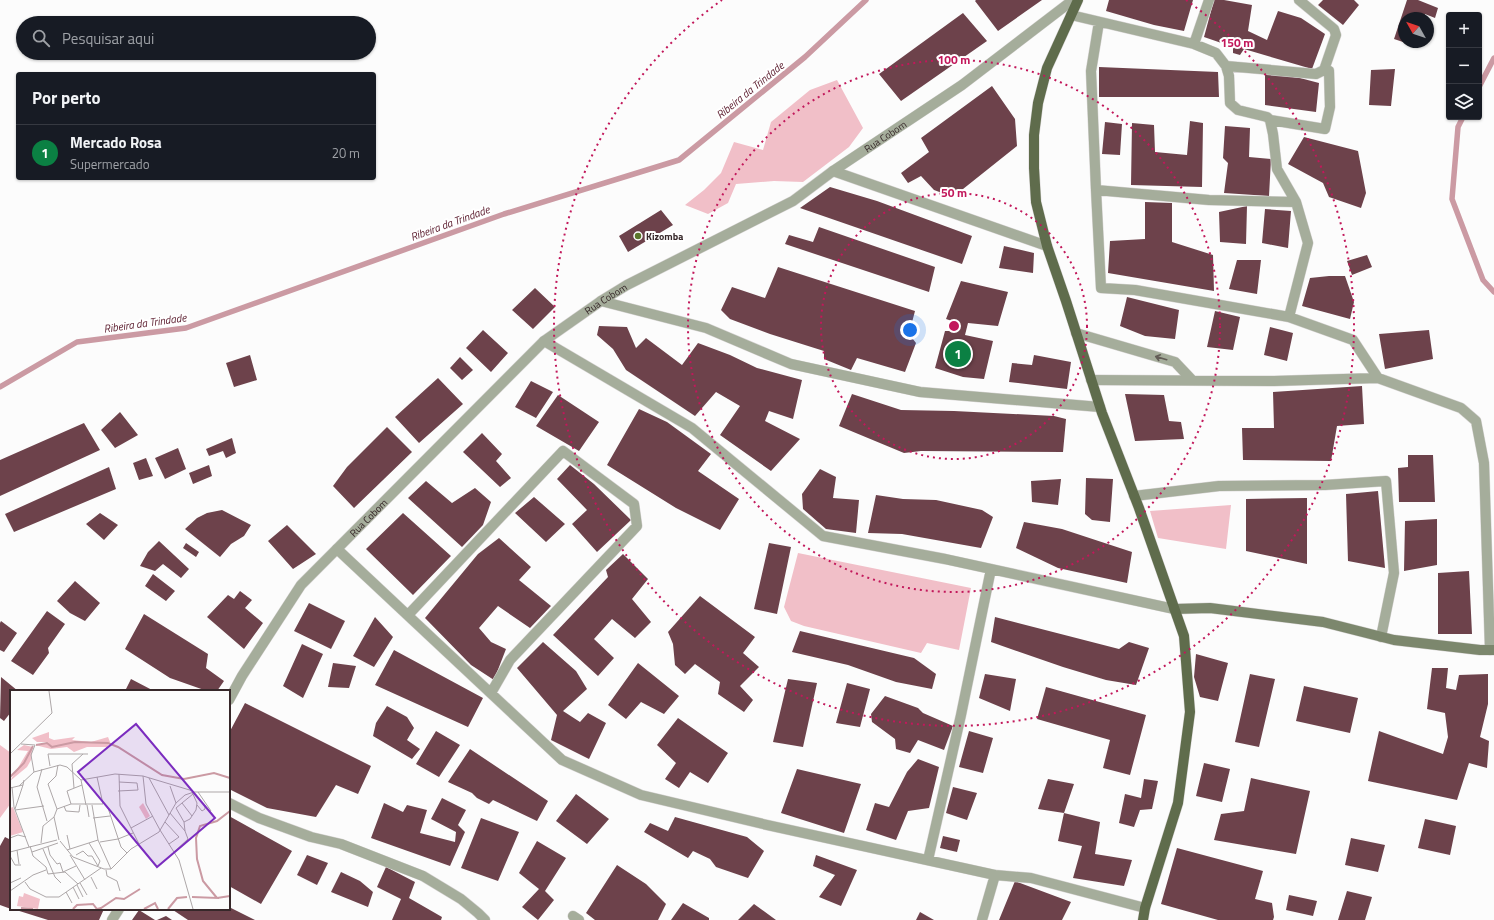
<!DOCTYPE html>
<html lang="pt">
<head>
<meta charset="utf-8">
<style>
  :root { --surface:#171b24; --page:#242831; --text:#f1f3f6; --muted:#9ea1a6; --line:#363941; --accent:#0b8043 }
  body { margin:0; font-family:"Titillium Web",sans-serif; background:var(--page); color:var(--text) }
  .controls { position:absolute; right:12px; top:12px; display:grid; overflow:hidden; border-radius:4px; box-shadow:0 1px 3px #0004 }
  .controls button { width:36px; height:36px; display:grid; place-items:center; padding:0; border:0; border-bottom:1px solid var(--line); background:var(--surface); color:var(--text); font:20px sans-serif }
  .compass { position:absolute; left:1398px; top:12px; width:36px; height:36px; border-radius:50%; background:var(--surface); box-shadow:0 1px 3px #0004; rotate:310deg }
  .you { position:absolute; left:910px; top:330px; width:14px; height:14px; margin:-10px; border:3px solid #fff; border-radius:50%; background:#1a73e8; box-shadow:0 0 0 6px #1a73e833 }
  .badge { display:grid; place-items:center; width:26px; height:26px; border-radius:50%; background:var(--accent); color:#fff; font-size:13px; font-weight:700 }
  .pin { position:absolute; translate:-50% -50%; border:2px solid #fff; box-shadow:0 1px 4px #0006 }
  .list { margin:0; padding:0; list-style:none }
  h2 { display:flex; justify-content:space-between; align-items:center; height:52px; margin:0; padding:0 16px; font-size:17px }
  h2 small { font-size:13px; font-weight:400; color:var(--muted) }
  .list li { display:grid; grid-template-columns:26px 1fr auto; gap:12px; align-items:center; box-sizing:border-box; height:56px; padding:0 16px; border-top:1px solid var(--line) }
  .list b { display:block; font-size:15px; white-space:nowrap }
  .list p { margin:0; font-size:13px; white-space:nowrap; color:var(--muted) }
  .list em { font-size:13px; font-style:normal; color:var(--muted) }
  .icon { flex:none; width:22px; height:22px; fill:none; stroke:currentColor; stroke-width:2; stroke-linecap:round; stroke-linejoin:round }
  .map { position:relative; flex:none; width:1494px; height:920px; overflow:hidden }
  .search { position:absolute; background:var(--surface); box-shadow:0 1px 3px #0004; left:16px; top:16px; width:360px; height:44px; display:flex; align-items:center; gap:10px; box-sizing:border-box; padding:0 14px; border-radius:22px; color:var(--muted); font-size:15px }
  .panel { position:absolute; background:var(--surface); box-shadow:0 1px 3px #0004; left:16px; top:72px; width:360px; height:108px; border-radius:4px }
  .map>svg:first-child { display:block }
  .green { fill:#f1bfc8 }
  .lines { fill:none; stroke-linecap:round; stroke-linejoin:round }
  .stream { stroke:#cb9aa3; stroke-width:5.5 }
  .building { fill:#6d424b }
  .minor-casing { stroke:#d9d6d6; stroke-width:11 }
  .tertiary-casing { stroke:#d9d6d6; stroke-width:11 }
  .secondary-casing { stroke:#d9d6d6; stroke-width:11 }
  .primary-casing { stroke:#d9d6d6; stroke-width:11 }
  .minor { stroke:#a5ad9b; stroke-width:10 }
  .tertiary { stroke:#a5ad9b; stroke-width:10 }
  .secondary { stroke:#7c876d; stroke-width:10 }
  .primary { stroke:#5f6c4c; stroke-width:10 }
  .oneway { stroke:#635d57 }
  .ring { fill:none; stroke:#c2185b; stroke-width:2; stroke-dasharray:2 4 }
  .poi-dot { fill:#5b772c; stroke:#fff; stroke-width:1.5 }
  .labels { text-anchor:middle; stroke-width:4; stroke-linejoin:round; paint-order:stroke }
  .street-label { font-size:10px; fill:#37282a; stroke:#fff }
  .poi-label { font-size:10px; font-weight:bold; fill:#37282a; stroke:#fff; text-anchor:start }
  .water-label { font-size:11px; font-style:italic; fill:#5f2233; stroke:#fff }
  .inset-river { fill:none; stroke:#cb9aa3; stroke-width:2 }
  .inset-road { fill:none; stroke:#ada7a8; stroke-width:1 }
  .view { fill:#7b2cbf; fill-opacity:0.15; stroke:#7b2cbf; stroke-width:2 }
  .inset-edge { fill:none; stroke:#37282a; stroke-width:2 }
  .centre { fill:#c2185b; stroke:#fff; stroke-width:2 }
  .ring-label { font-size:12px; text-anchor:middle; font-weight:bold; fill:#c2185b; stroke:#fff; stroke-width:4; stroke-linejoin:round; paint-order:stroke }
</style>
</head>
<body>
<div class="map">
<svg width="1494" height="920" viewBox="0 0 1494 920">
  <rect width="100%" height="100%" fill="#fcfcfc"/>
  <!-- green -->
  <path class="green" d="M837 80 863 128 849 147 803 182 774 181 736 184 728 203 708 214 685 205 704 190 721 173 734 142 763 150 771 122 810 90Z
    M1231 505 1226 549 1158 538 1150 511Z
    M798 553 971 588 959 650 927 643 921 653 804 626 791 621 784 607Z
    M0 745 11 753V803L0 818Z"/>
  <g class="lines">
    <!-- stream -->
    <path class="stream" d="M1479 87 1494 58
      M1463 117 1458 127 1452 199 1483 280 1494 292
      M0 387 77 342 186 328 504 214 679 160 805 57 866 0"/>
  </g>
  <!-- building -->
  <path class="building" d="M976 0H1042L998 31 975 1Z
    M1109 0H1193L1184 31 1154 25 1106 11Z
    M1214 0H1224L1252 5 1248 31 1267 40 1278 11 1301 18 1325 34 1312 69 1244 49 1240 55 1233 53V47L1204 37Z
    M1323 0H1354L1359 5 1343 25 1318 5Z
    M1407 0H1418L1438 8 1435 18 1425 14 1423 18H1404V42H1413L1412 45 1394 39Z
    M963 13 987 41 901 101 879 74Z
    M1099 67 1218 72 1219 97H1099Z
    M1395 69 1391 106 1369 105 1371 70Z
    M1265 73 1300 78 1319 83 1316 112 1265 105Z
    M992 86 1015 119 1017 146 953 197 934 190 921 176 908 183 901 173 929 152 921 138Z
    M1190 121 1203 123 1202 187 1131 185 1132 123 1154 125 1155 152 1187 155Z
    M1105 122 1122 124 1120 155 1102 154Z
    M1225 126 1250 128 1249 157 1271 159 1269 196 1224 193 1228 163 1223 158Z
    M1304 137 1358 151 1366 193 1361 208 1329 197 1323 183 1288 164Z
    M830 187 877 201 972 236 962 264 800 208Z
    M1145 202 1172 203V242L1213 255 1214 291 1108 273 1110 241 1145 239Z
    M1247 206 1246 244 1220 242 1219 212Z
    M1265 209 1291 211 1288 248 1262 243Z
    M661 210 673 225 628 252 619 236Z
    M819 227 935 267 929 292 785 244 789 235 813 242Z
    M1004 246 1034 253 1033 273 999 268Z
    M1367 255 1372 267 1352 275 1347 261Z
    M1237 260H1261L1257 294 1229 289Z
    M778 267 915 311 909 334 916 343 905 372 857 358 851 370 824 359V351L770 334 730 319 721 310 732 287 765 298Z
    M1329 276H1345L1354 302 1350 319 1302 306 1310 278Z
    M961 281 1008 292 998 326 968 323 965 335 993 341 984 379 963 377 935 368 945 331H951L952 321 946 319Z
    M535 288 555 307 533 329 512 310Z
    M1127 297 1179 310 1175 339 1145 336 1120 326Z
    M1215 311 1240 317 1233 350 1207 347Z
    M599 326 627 327 636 348 646 338 682 365 698 343 730 355 757 368 802 380 793 419 769 411 765 421 800 439 771 471 720 435 740 406 716 392 695 416 626 370 613 349 597 335Z
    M1270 327 1293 333 1287 361 1264 355Z
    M483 330 508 353 491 372 466 348Z
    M1429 330 1433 359 1385 369 1379 334Z
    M250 355 257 380 234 387 226 363Z
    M1034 355 1071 362 1067 389 1009 382 1012 363 1032 365Z
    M460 357 473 370 462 380 450 368Z
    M438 378 463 404 419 443 395 417Z
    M531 381 553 392 536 418 515 407Z
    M1362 386 1364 424 1337 426 1331 461 1243 460 1242 428H1274L1273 392Z
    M852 394 901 410 954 411 1054 416 1066 419 1063 452 921 451 904 453 839 426Z
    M1125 394 1164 395 1169 421 1181 422 1184 439 1135 441Z
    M558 395 599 422 579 451 536 426Z
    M639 409 667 422 711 454 698 471 739 499 720 530 676 508 607 465Z
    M120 412 138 435 115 448 101 430Z
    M84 423 100 450 0 496V460Z
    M387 427 412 452 354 508 333 486 347 467Z
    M482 433 502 454 496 461 511 478 500 487 463 452Z
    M232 438 236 453 226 458 223 451 209 456 206 449Z
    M178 448 186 469 165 479 155 458Z
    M1408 455H1433L1435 502H1399L1398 468 1408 467Z
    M146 458 153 476 139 480 133 463Z
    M209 465 212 476 193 484 189 473Z
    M570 465 594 484 631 520 597 552 572 524 587 510 557 479Z
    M109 467 116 489 14 532 5 514Z
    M820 469 836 477 833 498 859 500 856 533 826 529 803 509 802 494Z
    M1086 478 1113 479 1110 522 1092 520 1085 514Z
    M1061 479 1058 505 1032 502 1031 481Z
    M426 481 452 503 475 488 491 502 483 525 462 547 408 498Z
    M1378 491 1385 568 1348 561 1346 494Z
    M876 495 903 499 936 500 982 510 993 517 981 548 902 534 868 533Z
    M534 497 565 524 546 542 515 513Z
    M1307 498V564L1246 551V499Z
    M222 510 251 525 244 536 231 544 220 557 185 529 197 518 207 513Z
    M100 513 118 525 104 540 86 524Z
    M403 513 451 556 413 595 366 549Z
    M1437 519V565L1404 571 1405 521Z
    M1024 522 1062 529 1132 552 1127 583 1058 568 1016 548Z
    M287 525 316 554 293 569 268 541Z
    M499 538 531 567 519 580 551 606 530 628 498 606 479 628 491 642 506 649 494 680 471 665 425 618 478 554Z
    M159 541 189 569 181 578 163 564 155 571 140 566 148 552Z
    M186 543 199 552 196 557 183 548Z
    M769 543 791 547 777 614 754 609Z
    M623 554 648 579 632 599 651 622 635 638 612 619 594 639 614 658 598 676 553 635 608 577 606 570Z
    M1469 571 1472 634H1438V573Z
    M153 574 175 591 166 601 145 586Z
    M75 581 100 603 85 621 70 613 57 601Z
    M240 591 252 600 245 608 263 623 244 649 207 617 228 595 234 599Z
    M700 596 755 637 743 653 759 667 740 686 753 700 744 712 718 694 720 682 695 664 685 674 675 665 673 644 668 632Z
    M309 603 345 621 331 649 294 631Z
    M47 611 65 624 48 648 49 653 33 675 11 661Z
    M144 614 208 654 206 668 224 681 217 691H207L170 678 125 649Z
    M375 617 393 637 374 667 353 656Z
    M995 617 1119 649 1129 642 1149 648 1136 685 1106 680 1063 667 991 642Z
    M1 621 17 633 4 652 0 650V623Z
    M800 631 914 658 936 674 932 689 896 682 848 665 792 652Z
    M543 642 576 671 587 689 563 711 580 722 588 713 606 723 589 759 551 740 557 715 517 668Z
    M302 644 323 654 303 698 283 686Z
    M394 650 483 698 468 727 375 685Z
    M1196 654 1228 663 1218 701 1200 697 1194 677Z
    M333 663 356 666 349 688 328 687Z
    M638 663 679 696 664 714 641 702 626 719 608 705Z
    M1432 668H1448L1446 688 1456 690 1459 675 1488 674V704L1480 737 1489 741 1487 768 1469 763 1457 800 1368 781 1379 731 1443 754 1448 737 1445 713 1427 709Z
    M985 674 1016 679 1010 711 979 698Z
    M1250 674 1275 679 1259 747 1235 742Z
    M1 677 18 691H11V712L4 721 0 718Z
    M131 679 154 691H125Z
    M788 679 817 683 803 747 773 742Z
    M847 683 870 689 860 727 836 723Z
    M1304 686 1358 698 1350 733 1296 721Z
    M1046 687 1146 715 1130 775 1103 768 1110 740 1037 719Z
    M885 696 918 708 923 713 953 726 944 750 918 740 910 753 896 749 895 739 872 722 871 714Z
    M245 703 371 766 358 794 336 785 316 817 267 808 229 789V733Z
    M387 706 407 717 414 728 407 740 420 749 412 759 373 736 376 723Z
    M678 718 728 753 708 783 690 772 679 788 665 779 676 763 657 745Z
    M436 731 460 745 439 777 416 764Z
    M969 731 993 738 983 773 959 767Z
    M470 749 548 801 537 821 493 800 489 804 477 798 472 793 448 782Z
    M918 759 939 767 929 808 908 811 896 840 866 830 875 803 889 807 907 772Z
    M1204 763 1230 769 1222 802 1196 796Z
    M797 769 861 784 844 833 781 813Z
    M1251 778 1310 791 1296 854 1214 840 1221 814 1244 811Z
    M1048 779 1074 784 1064 813 1038 809Z
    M1144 779 1158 781 1152 809 1140 810 1134 827 1119 823 1125 794 1141 798Z
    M953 787 977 793 967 820 946 813Z
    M576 794 609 819 587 844 556 821Z
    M442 798 466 810 458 825 465 832 450 866 371 838 384 803 403 812 407 805 427 810 420 833 455 842 456 832 431 819Z
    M1064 813 1100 822 1095 854 1132 860 1124 886 1073 878 1082 846 1058 841Z
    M229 816 292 851 261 904 229 886Z
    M675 817 747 837 764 851 748 878 716 867 710 859 693 851 688 858 644 832 650 823 668 831Z
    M481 818 519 832 498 881 461 868Z
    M1425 819 1456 826 1450 855 1418 848Z
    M943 836 960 840 957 852 940 848Z
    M5 837 11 840V909L0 905V846Z
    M1351 838 1385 845 1378 872 1345 865Z
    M537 841 566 858 545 891 554 900 538 920 522 907 539 889 519 873Z
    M1177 848 1263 871 1255 899 1272 903 1274 917 1273 920H1218L1161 904Z
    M307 855 328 863 317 885 297 875Z
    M816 855 857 870 841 906 819 897 835 875 813 866Z
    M617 865 646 884 666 904 658 920H595L586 913Z
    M386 867 415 882 409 898 442 917 441 920H392L401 899 377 887Z
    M341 872 360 881 373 892 368 907 331 892Z
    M1015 881 1071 902 1062 920H999Z
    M1347 891 1372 897 1365 920H1338Z
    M1289 895 1317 901 1313 916 1286 910Z
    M683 903 709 918V920H671Z
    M754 904 776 920H738Z
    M229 907 255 920H188L173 910 229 909Z
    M13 909H104L99 920H48Z
    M139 910 155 920H132Z
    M920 912 934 920H916Z
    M166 916 172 920H157Z"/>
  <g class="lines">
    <!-- minor casing -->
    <g class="minor-casing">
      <path id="minor" d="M1071 15 1194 44 1216 53 1226 66 1229 76 1230 103 1238 110 1267 117 1270 120 1273 134 1277 169 1296 202 1308 243 1289 317
        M1099 22 1091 71 1096 190 1209 200 1296 202
        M1194 44 1209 0
        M1226 66 1316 74 1324 70 1336 35 1334 29 1299 0
        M1270 120 1325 129 1330 107 1329 71 1324 70
        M833 171 1047 246
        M601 301 706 328 791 364 920 392 1100 407
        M1076 333 1175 362 1192 380
        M544 341 692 428 823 536 945 559 1174 609
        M1378 378 1461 408 1476 421 1484 463 1490 650
        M1091 380 1274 381 1378 378 1353 340 1289 317 1135 290 1101 288 1096 190
        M1134 496 1219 486 1325 485 1386 481 1394 573 1381 637
        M337 549 562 760 641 795 763 824 995 875 1031 878 1145 908
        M408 615 563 451 634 504 637 526 510 660 491 693
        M229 803 259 818 311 837 341 844 423 876 461 899 478 913 485 920
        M928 860 961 715 991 569
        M573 916 579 920
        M982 920 995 875"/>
    </g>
    <!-- tertiary casing -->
    <g class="tertiary-casing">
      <g id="tertiary">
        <path id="s1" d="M229 700 242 676 301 585 544 341 601 301 627 285 793 201 833 171 962 85 1073 0"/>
        <path d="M112 920 119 909"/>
      </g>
    </g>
    <!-- secondary casing -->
    <g class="secondary-casing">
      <path id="secondary" d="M1174 609 1210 608 1323 622 1394 640 1480 650H1494"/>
    </g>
    <!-- primary casing -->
    <g class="primary-casing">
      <path id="primary" d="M1078 0 1047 68 1038 103 1034 135V168L1036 202 1047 246 1066 301 1102 413 1139 508 1184 636 1190 712 1178 803 1145 908 1143 920"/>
    </g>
    <!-- minor -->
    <use href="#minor" class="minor"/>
    <!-- tertiary -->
    <use href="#tertiary" class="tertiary"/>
    <!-- secondary -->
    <use href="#secondary" class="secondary"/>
    <!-- primary -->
    <use href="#primary" class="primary"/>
  </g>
  <!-- one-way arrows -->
  <defs><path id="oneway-shaft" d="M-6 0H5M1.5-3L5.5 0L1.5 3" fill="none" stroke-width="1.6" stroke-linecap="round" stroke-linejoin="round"/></defs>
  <use class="oneway" href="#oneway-shaft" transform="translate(1161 358) rotate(-164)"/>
  <!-- distance rings -->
  <g class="ring">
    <circle cx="954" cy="326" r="133"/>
    <circle cx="954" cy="326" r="266"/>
    <path d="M1186 0A400 400 0 1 1 722 0"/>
  </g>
  <!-- markers -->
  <circle class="poi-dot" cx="638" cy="236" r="4"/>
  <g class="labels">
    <!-- street labels -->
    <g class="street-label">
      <text dy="4" stroke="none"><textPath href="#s1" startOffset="879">Rua Cobom</textPath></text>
      <text dy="4" stroke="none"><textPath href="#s1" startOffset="555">Rua Cobom</textPath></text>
      <text dy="4" stroke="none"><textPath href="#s1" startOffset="231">Rua Cobom</textPath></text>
    </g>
    <!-- poi labels -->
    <g class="poi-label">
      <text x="646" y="240">Kizomba</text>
    </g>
    <!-- water labels -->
    <g class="water-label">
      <text transform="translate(750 90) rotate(-39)" y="4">Ribeira da Trindade</text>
      <text transform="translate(450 223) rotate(-20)" y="4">Ribeira da Trindade</text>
      <text transform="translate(145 323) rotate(-8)" y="4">Ribeira da Trindade</text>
    </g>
  </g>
  <!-- overview -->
  <g transform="translate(10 690)">
    <rect width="220" height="220" fill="#fcfcfc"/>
    <path d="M39 42V48L44 50 65 47 62 50 81 52 98 47 100 52 97 57H77L64 62 57 57 41 59 29 56 27 55 39 52H27L22 48ZM14 55 23 57 21 70 17 77 0 91 18 61 7 60ZM133 113 140 126 136 129 129 117ZM3 117 13 142 0 146V118ZM14 203 30 209 28 219 7 216 9 206 13 207Z" fill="#f1bfc8"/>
    <path class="inset-river" d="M26 55 37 53 42 57 65 52 98 53 108 57 152 85 174 89 204 83 220 88M0 87 14 73 23 56M182 207 207 208 193 191 187 169 186 148 190 136 207 131 220 121M207 208 220 206M11 218 23 219M63 219 67 215 83 214 87 219 91 218 106 208 114 209 130 199M134 219 145 213 148 219M158 219 167 208 177 207"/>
    <path class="inset-road" d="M11 54 25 55 21 65 24 82M0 64 42 23 39 1M40 76 38 64H73M32 79 27 97 37 131M109 84 110 116 129 154M133 86 136 114 150 140M139 88 159 125M71 90 76 115M9 96 24 82 50 75 57 77 71 90 105 84 133 86 183 101M160 96 166 113M2 97 4 117 19 157M0 98 13 95 14 90M64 98 62 74 73 64H78M108 101 128 100 127 93 109 92M188 102 201 121M61 114 57 101 72 95M77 115 79 127M82 115 88 150 101 179M187 115 192 121 195 119V115M54 116 56 121 69 122 70 115M98 118 111 157 117 163M5 119 13 95M47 119 38 94 46 86 48 75M5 120 34 116M160 123 175 141 174 132 166 118 172 113M182 126 172 113 183 104M44 127 49 150M83 128 100 126M155 132 169 147 159 154M174 132 180 129 186 120 187 113 182 102M121 138 143 126M150 140 169 170 183 219M57 145 60 159M0 148 8 145 16 147M50 151 63 167 94 179H101L121 159 149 142 166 113 175 105 184 102H220M90 152 108 149 123 143M31 153 33 136 44 127 47 119 61 114H93L87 87M79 153 90 171 88 176M20 156 23 166 36 177 38 184 55 182 68 194M38 157 40 165 47 174 50 173 53 182 66 176M33 159 45 187 51 193M7 160 9 174M57 160 88 150M0 162 47 150M22 162 48 153M164 162 178 149 175 141M60 165 75 190M66 165 73 161 78 166H82L88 176M0 166 5 175H11M96 180 97 186 107 191 110 201M81 187 87 199M15 192 20 199 36 207H49L91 178M0 193 11 188M70 193 77 205M67 195 73 207M63 197 69 209M0 201 23 185 36 180M56 202 62 213"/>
    <path class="view" d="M126 34 205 128 147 177 68 82Z"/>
    <rect width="220" height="220" class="inset-edge"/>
  </g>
  <circle cx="954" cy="326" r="6" class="centre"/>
  <g class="ring-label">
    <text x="1237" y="47">150 m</text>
    <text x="954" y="64">100 m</text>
    <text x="954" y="197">50 m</text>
  </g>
</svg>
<div class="controls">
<button>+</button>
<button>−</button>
<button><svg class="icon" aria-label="layers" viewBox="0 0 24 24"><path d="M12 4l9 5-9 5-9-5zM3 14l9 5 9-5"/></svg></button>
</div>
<svg class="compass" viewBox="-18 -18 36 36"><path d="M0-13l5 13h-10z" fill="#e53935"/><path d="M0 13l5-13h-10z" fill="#9ea1a6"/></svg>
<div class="you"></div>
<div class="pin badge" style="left:958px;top:354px">1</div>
<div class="search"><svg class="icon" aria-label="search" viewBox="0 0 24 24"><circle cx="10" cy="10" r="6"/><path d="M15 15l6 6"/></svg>Pesquisar aqui</div>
<section class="panel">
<h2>Por perto<small></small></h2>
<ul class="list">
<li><span class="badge">1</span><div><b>Mercado Rosa</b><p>Supermercado</p></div><em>20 m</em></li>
</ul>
</section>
</div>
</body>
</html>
